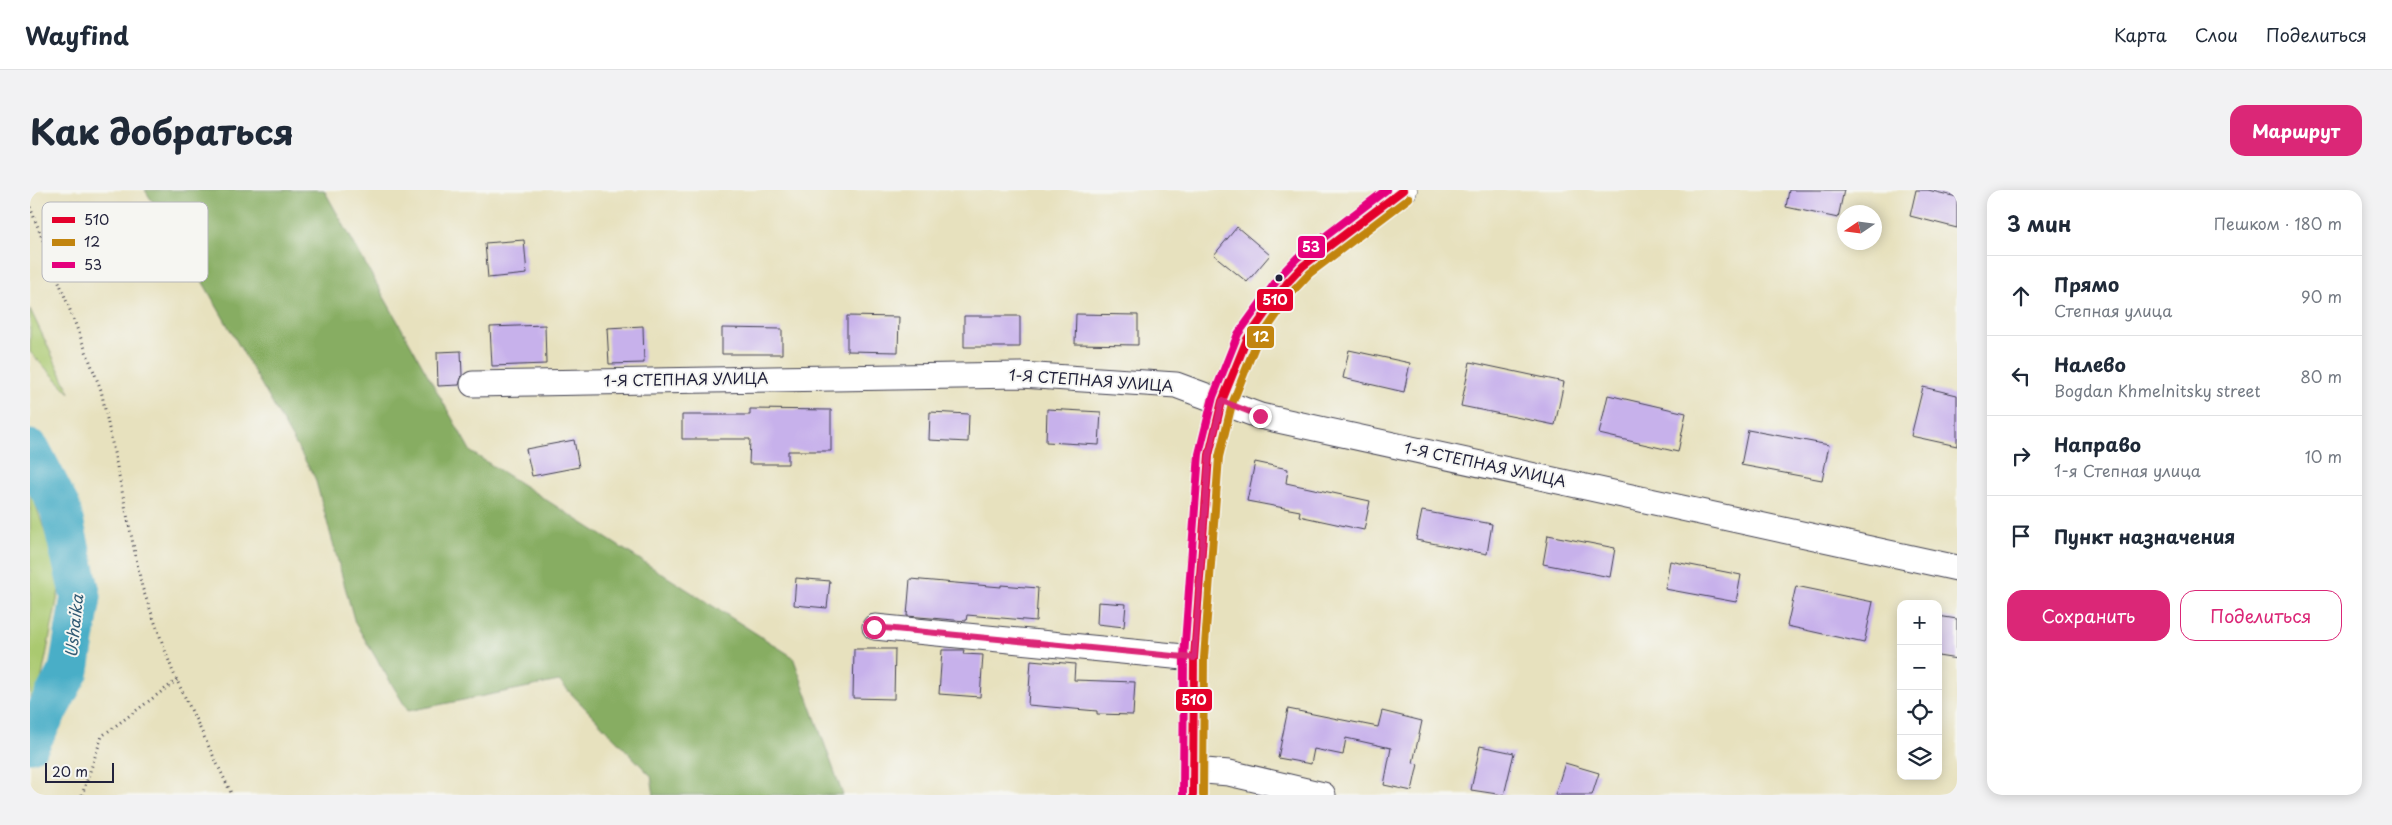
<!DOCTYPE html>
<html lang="ru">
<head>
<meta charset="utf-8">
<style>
  :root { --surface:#fff; --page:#f2f2f3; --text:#1f2937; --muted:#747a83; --line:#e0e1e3; --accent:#db2777 }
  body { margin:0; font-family:"Playpen Sans",sans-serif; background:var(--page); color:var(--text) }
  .controls { position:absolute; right:15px; bottom:15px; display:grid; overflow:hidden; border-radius:10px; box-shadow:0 2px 12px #0003 }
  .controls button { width:45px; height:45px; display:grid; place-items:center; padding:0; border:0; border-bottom:1px solid var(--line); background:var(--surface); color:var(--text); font:25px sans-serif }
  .compass { position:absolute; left:1807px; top:15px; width:45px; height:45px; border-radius:50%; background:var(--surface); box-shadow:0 2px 12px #0003; rotate:257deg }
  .scale { position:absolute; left:15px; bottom:12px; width:69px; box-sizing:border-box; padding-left:5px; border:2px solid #22223b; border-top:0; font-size:14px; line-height:18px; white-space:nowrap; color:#22223b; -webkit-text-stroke:4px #f6f6f2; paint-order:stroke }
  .stop { position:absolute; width:15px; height:15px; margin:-11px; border:4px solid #db2777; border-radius:50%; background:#fff }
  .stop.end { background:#db2777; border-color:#fff; box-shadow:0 1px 5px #0008 }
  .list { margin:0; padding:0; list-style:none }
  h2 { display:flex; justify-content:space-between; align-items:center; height:65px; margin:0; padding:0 20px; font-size:21px }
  h2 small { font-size:16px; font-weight:400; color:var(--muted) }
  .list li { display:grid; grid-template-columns:32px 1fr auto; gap:15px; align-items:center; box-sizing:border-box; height:80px; padding:0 20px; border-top:1px solid var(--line) }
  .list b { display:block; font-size:19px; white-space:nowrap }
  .list p { margin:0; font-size:16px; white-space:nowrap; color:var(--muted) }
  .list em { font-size:16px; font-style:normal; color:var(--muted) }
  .actions { display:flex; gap:10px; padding:15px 20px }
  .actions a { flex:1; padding:11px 0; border:1px solid var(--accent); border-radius:15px; text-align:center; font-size:18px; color:var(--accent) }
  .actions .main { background:var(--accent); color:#fff }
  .icon { flex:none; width:28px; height:28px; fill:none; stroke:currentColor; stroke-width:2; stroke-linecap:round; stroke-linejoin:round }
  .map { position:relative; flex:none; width:1927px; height:605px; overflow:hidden; border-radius:15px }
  header { display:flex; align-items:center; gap:30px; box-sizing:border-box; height:70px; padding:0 25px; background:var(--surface); border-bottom:1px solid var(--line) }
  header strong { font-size:24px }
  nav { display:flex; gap:28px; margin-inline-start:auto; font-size:18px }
  .intro { display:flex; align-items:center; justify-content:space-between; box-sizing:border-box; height:120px; padding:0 30px }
  h1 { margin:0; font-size:35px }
  .button { padding:12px 22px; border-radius:15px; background:var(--accent); color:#fff; font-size:18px; font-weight:700 }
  main { display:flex; gap:30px; padding:0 30px }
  aside { flex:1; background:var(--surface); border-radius:15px; box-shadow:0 2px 12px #0003 }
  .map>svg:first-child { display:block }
  .green { fill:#aac970; stroke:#667656 }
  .forest { fill:#87ad62; stroke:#54684e }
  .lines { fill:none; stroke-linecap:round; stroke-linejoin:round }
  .river { stroke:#48aec7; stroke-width:41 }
  .building { fill:#c7b1eb }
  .street-casing { stroke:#403f4f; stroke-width:27 }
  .secondary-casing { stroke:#403f4f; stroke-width:29 }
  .path { stroke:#403f4f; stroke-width:3; stroke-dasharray:1 4; stroke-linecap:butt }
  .street { stroke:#fff; stroke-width:25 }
  .secondary { stroke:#fff; stroke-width:28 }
  .bus-1-casing { stroke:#f6f6f2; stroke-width:11 }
  .bus-2-casing { stroke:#f6f6f2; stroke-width:11 }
  .bus-3-casing { stroke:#f6f6f2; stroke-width:11 }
  .bus-1 { stroke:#e4002b; stroke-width:8 }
  .bus-2 { stroke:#c2850f; stroke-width:8 }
  .bus-3 { stroke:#e5007d; stroke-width:8 }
  .route { stroke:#db2777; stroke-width:6 }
  .bus-dot { fill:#22223b; stroke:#f6f6f2; stroke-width:2 }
  .labels { text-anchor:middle; stroke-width:4; stroke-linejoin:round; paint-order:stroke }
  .street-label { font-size:15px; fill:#22223b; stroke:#f6f6f2 }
  .water-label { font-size:16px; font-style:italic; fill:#315a73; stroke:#f6f6f2 }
  .key { fill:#f6f6f2; stroke:#b6b6bb; stroke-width:1 }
  .key-label { font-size:14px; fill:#22223b }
  .line-badge { stroke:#f6f6f2; stroke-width:2 }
  .badge-label { font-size:14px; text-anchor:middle; font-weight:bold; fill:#fff }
</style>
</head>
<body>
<header>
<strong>Wayfind</strong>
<nav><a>Карта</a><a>Слои</a><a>Поделиться</a></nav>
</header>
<div class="intro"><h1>Как добраться</h1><a class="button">Маршрут</a></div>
<main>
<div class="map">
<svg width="1927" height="605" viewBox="0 0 1927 605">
  <rect width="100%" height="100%" fill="#f6f6f2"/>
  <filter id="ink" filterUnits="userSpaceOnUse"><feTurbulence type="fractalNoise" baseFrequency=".02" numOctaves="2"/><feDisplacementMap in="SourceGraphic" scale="10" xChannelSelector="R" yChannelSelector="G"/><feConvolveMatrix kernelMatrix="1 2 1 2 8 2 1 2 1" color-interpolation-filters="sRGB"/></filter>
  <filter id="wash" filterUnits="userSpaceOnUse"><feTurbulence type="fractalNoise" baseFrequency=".0096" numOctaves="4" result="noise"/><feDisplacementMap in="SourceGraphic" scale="20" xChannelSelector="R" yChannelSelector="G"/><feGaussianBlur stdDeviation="1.12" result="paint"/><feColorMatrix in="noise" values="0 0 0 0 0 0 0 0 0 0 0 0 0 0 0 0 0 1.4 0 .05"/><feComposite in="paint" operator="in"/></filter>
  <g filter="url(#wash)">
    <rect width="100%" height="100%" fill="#e7e1be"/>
    <!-- green -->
    <path class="green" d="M0 119 40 203 0 162Z
      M0 297 31 390 11 491 0 519Z"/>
    <!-- forest -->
    <path class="forest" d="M115 0H294L441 262 763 467 813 605H624L621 586 529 491 378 521 325 433 285 288 167 82Z"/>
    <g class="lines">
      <!-- river -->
      <path class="river" d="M0 260 30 318 51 407 39 480 0 552"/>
    </g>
    <g id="blocks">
      <!-- building -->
      <path class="building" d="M1759 0H1814L1808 28 1756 17Z
        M1886 0H1898L1927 7V38L1880 26Z
        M1207 37 1240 65 1217 92 1184 65Z
        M494 50 497 84 458 88 455 53Z
        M1046 124 1108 125V155L1045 154Z
        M817 126 869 127 868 162 817 161Z
        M934 126H990V157H934Z
        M515 135 516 174 462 176 460 137Z
        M613 136 614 173 579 174 577 138Z
        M692 138 752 139V164H692Z
        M1319 160 1380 173 1374 202 1313 188Z
        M431 161 432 185 429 195 408 196 407 162Z
        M1440 172 1534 192 1525 235 1431 216Z
        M1893 197 1927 205V256L1881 246Z
        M1578 205 1656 223 1648 262 1569 244Z
        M720 219 801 220V261H758V274H719L720 249H652V225H720Z
        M1017 219 1071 222 1069 255 1016 252Z
        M900 222 939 224 938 252 899 250Z
        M1718 240 1799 255 1792 290 1711 275Z
        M544 250 549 277 502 286 496 259Z
        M1225 272 1258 279 1256 293 1340 311 1334 340 1269 326 1270 321 1217 311Z
        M1392 321 1462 334 1457 364 1386 350Z
        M1518 345 1585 358 1580 387 1513 374Z
        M1640 371 1711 385 1706 412 1635 399Z
        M766 388 800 391 797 418 764 415Z
        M880 389 971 397V395L1008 398 1006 431 937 425 936 431 877 426Z
        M1766 396 1843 412 1834 453 1757 436Z
        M1068 412 1096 414 1094 437 1067 434Z
        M1908 426 1927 429V469L1908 466Z
        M824 459H865L864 509 823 508Z
        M912 460H934L933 464 953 465 950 507 909 504Z
        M1001 470 1045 474 1044 490 1105 492 1103 525 1067 524V521L998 515Z
        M1258 519 1348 537 1352 521 1392 531 1383 573 1388 574 1382 601 1354 595 1361 558 1316 548 1313 565 1284 559 1281 574 1248 568Z
        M1450 556 1484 563 1474 605 1441 600Z
        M1535 573 1569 583 1562 605H1525Z"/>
    </g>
  </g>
  <g filter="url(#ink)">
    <use href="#blocks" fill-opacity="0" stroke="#403f4f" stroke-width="1"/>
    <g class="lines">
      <!-- street casing -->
      <g class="street-casing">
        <path id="street" d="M443 194 991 185 1146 195 1230 226 1927 378
          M845 437 1164 468
          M1163 580 1199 583 1293 605"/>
      </g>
      <!-- secondary casing -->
      <g class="secondary-casing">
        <path id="secondary" d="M1163 605 1164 468 1179 265 1192 211 1217 149 1257 93 1273 76 1373 0"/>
      </g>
      <!-- path -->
      <path class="path" d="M0 17 71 200 112 397 143 482 202 605
        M52 605 72 546 147 490"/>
      <!-- street -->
      <use href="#street" class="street"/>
      <!-- secondary -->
      <use href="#secondary" class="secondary"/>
      <!-- bus-1 casing -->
      <g class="bus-1-casing">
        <path id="bus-1" d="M1163 605 1164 468 1179 265 1192 211 1217 149 1257 93 1273 76 1373 0"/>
      </g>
      <!-- bus-2 casing -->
      <g class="bus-2-casing">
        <path id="bus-2" d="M1173 605 1174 468 1189 267 1202 214 1226 154 1265 99 1280 83 1379 8"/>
      </g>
      <!-- bus-3 casing -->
      <g class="bus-3-casing">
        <path id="bus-3" d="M1153 605 1154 467 1169 264 1183 207 1208 144 1250 86 1267 68 1356 0"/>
      </g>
      <!-- bus-1 -->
      <use href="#bus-1" class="bus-1"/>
      <!-- bus-2 -->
      <use href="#bus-2" class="bus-2"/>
      <!-- bus-3 -->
      <use href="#bus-3" class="bus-3"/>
    </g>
  </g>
  <g class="lines" filter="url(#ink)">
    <!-- route -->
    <path class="route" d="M844 437 1164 468 1179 265 1192 211 1230 226"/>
  </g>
  <!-- markers -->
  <circle class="bus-dot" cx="1249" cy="88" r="4.5"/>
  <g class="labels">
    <!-- street labels -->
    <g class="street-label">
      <text transform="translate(656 190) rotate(-1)" y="5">1-Я СТЕПНАЯ УЛИЦА</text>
      <text transform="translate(1061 191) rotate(4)" y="5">1-Я СТЕПНАЯ УЛИЦА</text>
      <text transform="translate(1455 275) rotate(12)" y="5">1-Я СТЕПНАЯ УЛИЦА</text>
    </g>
    <!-- water labels -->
    <g class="water-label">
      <text transform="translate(44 436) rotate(-84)" y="6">Ushaika</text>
    </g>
  </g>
  <!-- legend -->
  <rect x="12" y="12" width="166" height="80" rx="8" class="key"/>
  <rect x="22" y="27" width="23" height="6" fill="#e4002b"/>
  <rect x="22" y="49" width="23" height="7" fill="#c2850f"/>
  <rect x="22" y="72" width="23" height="6" fill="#e5007d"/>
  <g class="key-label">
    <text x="54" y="35">510</text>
    <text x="54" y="57">12</text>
    <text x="54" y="80">53</text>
  </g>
  <g class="line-badge">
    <rect x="1267" y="45" width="29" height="24" rx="5" fill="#e5007d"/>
    <rect x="1226" y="98" width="38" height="24" rx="5" fill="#e4002b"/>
    <rect x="1216" y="135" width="29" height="24" rx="5" fill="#c2850f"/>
    <rect x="1145" y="498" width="38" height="24" rx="5" fill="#e4002b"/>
  </g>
  <g class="badge-label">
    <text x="1281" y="62">53</text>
    <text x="1245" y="115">510</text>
    <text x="1231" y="152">12</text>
    <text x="1164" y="515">510</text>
  </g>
</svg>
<div class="controls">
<button>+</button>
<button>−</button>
<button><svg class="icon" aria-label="locate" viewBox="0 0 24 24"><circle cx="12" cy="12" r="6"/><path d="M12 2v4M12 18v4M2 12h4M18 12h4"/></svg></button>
<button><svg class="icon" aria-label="layers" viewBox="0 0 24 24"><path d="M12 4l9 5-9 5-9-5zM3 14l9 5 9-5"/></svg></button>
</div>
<svg class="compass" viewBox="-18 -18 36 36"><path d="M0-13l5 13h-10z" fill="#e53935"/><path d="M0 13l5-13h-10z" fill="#747a83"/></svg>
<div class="scale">20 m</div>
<div class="stop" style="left:844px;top:437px"></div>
<div class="stop end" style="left:1230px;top:226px"></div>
</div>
<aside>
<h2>3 мин<small>Пешком · 180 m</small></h2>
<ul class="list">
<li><svg class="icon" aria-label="ahead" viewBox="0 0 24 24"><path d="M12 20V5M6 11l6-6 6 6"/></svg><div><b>Прямо</b><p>Степная улица</p></div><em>90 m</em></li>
<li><svg class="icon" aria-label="left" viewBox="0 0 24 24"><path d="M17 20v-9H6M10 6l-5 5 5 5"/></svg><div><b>Налево</b><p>Bogdan Khmelnitsky street</p></div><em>80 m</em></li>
<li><svg class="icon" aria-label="right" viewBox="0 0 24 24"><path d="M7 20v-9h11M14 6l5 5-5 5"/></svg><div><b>Направо</b><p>1-я Степная улица</p></div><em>10 m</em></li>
<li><svg class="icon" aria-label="arrive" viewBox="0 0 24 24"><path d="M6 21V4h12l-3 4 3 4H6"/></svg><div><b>Пункт назначения</b></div></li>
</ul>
<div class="actions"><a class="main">Сохранить</a><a>Поделиться</a></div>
</aside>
</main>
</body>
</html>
